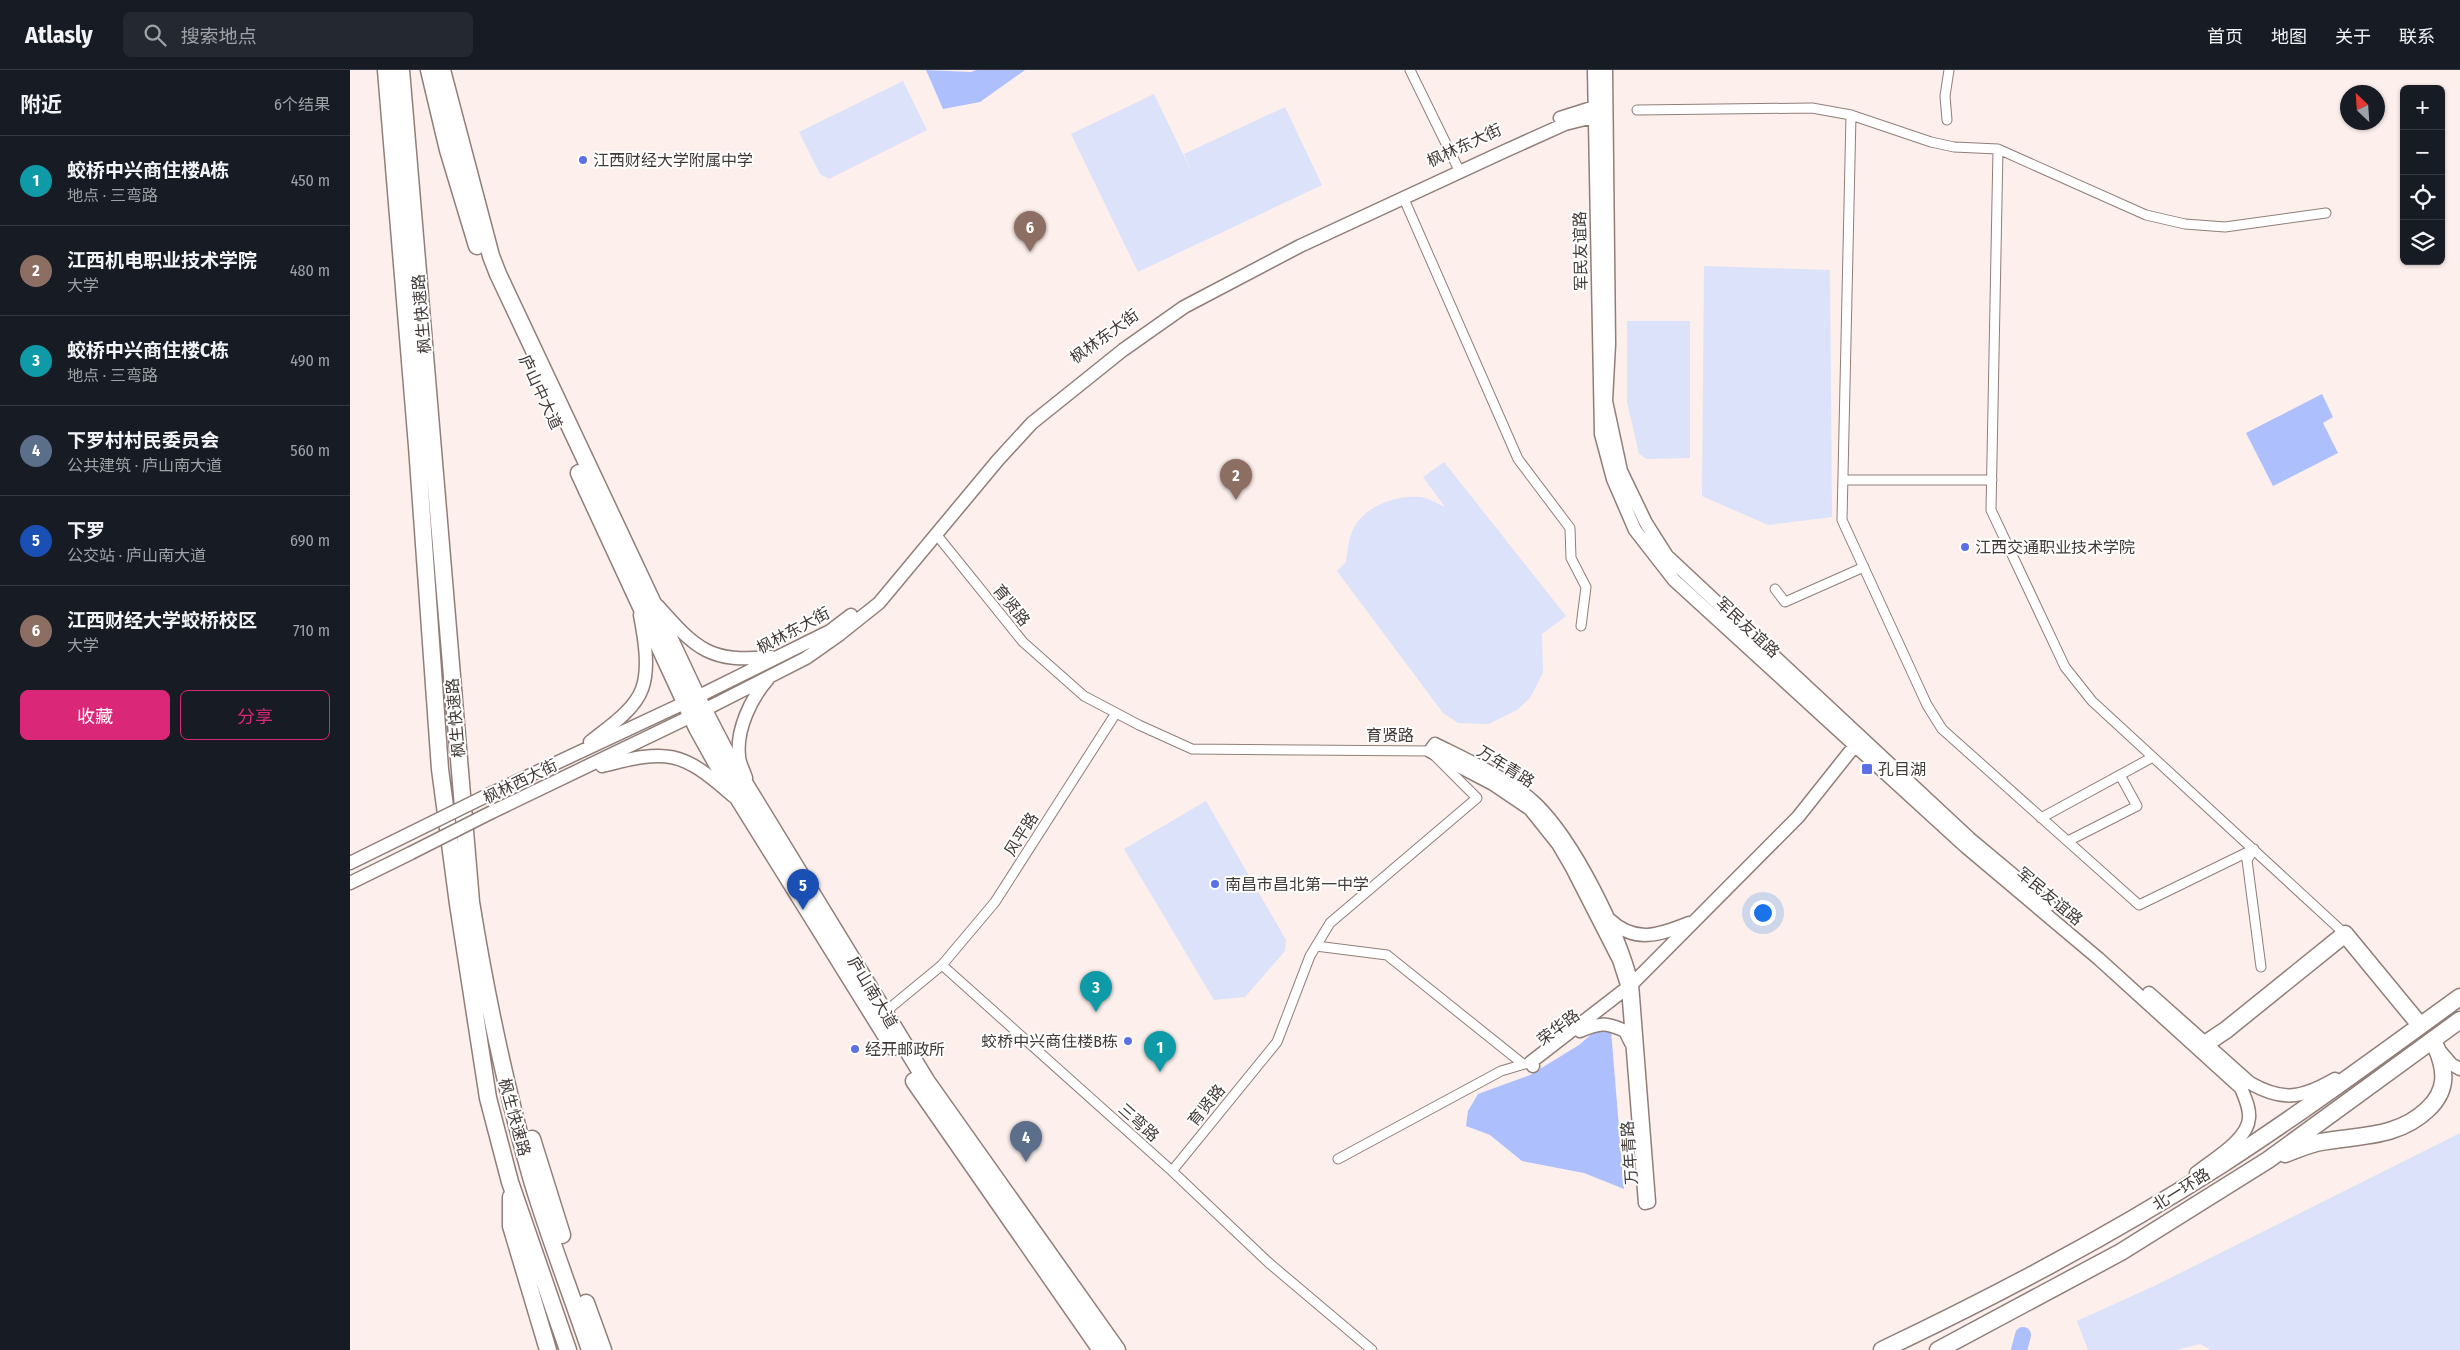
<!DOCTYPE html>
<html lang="zh">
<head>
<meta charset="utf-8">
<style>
  :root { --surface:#171b24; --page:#242831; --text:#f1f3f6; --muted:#9ea1a6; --line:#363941; --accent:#db2777 }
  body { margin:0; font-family:"Fira Sans Condensed","Noto Sans SC",sans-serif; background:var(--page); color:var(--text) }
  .controls { position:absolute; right:15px; top:15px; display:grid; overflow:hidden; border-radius:8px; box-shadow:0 1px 4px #0004 }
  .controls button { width:45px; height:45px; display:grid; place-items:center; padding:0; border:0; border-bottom:1px solid var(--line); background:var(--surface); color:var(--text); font:25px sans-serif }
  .compass { position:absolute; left:1990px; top:15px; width:45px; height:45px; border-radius:50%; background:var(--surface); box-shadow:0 1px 4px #0004; rotate:335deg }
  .you { position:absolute; left:1412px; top:842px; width:18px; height:18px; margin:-12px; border:4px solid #fff; border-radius:50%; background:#1a73e8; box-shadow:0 0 0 8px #1a73e833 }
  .badge { display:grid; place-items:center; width:32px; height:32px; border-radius:50%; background:var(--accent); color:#fff; font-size:16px; font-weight:700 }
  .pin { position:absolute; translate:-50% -41px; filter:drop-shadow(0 1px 2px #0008) }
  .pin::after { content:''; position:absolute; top:26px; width:18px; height:15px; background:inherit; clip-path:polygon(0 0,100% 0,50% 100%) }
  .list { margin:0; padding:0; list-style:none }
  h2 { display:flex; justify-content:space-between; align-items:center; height:65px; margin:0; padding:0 20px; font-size:21px }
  h2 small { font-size:16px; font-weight:400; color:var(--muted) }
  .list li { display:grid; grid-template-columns:32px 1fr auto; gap:15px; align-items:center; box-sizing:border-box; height:90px; padding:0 20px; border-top:1px solid var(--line) }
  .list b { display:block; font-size:19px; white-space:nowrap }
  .list p { margin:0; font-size:16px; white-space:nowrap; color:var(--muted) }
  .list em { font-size:16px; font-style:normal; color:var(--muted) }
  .actions { display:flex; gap:10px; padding:15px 20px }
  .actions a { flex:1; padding:11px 0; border:1px solid var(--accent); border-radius:8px; text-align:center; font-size:18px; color:var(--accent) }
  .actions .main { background:var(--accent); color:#fff }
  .icon { flex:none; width:28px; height:28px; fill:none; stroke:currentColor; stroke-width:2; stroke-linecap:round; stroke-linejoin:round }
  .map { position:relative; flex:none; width:2110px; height:1280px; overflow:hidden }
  header { display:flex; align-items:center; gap:30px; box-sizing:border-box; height:70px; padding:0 25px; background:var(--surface); border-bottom:1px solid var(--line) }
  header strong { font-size:24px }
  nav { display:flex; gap:28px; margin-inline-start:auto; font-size:18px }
  .search { width:350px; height:45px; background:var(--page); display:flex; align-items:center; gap:12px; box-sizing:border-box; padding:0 18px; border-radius:8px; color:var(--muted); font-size:19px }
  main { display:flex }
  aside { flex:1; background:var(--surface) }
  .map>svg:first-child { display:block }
  .green { fill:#dbe2fa }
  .water { fill:#aebffe }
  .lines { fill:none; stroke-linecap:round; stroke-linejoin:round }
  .river { stroke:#aebffe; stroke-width:16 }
  .street-casing { stroke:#917e79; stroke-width:11 }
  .secondary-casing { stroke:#917e79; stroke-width:15 }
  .highway-casing { stroke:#917e79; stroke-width:19 }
  .street { stroke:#fff; stroke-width:9 }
  .secondary { stroke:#fff; stroke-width:12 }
  .highway { stroke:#fff; stroke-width:16 }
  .secondary-bridge-casing { stroke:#917e79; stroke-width:15; stroke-linecap:butt }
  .secondary-bridge { stroke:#fff; stroke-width:12 }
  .poi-dot { fill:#5b6fe6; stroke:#fff; stroke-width:2 }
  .labels { text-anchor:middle; stroke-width:4; stroke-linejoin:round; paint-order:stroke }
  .street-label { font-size:16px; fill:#423a37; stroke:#fff }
  .poi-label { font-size:16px; fill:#423a37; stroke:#fff; text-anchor:start }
</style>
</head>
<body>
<header>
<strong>Atlasly</strong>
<div class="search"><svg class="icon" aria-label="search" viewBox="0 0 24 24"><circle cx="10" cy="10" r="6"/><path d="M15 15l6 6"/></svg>搜索地点</div>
<nav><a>首页</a><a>地图</a><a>关于</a><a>联系</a></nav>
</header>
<main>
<aside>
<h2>附近<small>6个结果</small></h2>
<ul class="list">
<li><span class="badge" style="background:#0f9aa8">1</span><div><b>蛟桥中兴商住楼A栋</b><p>地点 · 三弯路</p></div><em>450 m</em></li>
<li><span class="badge" style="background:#8d6e63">2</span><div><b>江西机电职业技术学院</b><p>大学</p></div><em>480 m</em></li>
<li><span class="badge" style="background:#0f9aa8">3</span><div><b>蛟桥中兴商住楼C栋</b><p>地点 · 三弯路</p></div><em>490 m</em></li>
<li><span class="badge" style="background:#5c6f8a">4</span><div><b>下罗村村民委员会</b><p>公共建筑 · 庐山南大道</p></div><em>560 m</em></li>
<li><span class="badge" style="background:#1a4fb4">5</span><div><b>下罗</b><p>公交站 · 庐山南大道</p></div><em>690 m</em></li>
<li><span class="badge" style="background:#8d6e63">6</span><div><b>江西财经大学蛟桥校区</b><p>大学</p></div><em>710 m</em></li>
</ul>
<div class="actions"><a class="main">收藏</a><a>分享</a></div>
</aside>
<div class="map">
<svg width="2110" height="1280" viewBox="0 0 2110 1280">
  <rect width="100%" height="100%" fill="#fcefec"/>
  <!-- green -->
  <path class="green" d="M553 11 577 60 479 109 470 104 449 62Z
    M804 24 843 105 834 84 935 37 972 115 788 202 721 64Z
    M1354 196 1480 200 1482 447 1418 455 1352 426Z
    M1277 251H1340V388L1297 389 1289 384 1277 332Z
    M1094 392 1216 546 1192 564 1193 603 1180 628 1167 640 1139 654 1108 653 1093 643 987 501 996 492C998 478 999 460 1010 449 1024 433 1050 425 1070 427 1078 428 1088 434 1095 437L1073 407Z
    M856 731 936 870 935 881 895 927 864 930 774 779Z
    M2110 1063V1280H1861L1850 1274 1826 1280H1738L1727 1251 1802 1217Z"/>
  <!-- water -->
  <path class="water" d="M576 0 621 2 626 0H675L630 32 593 39Z
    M1972 324 1983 347 1973 353 1988 383 1923 416 1896 363Z
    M1260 948 1274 1119 1234 1103 1172 1091 1140 1065 1116 1056 1118 1041 1128 1024 1180 1005 1229 975Z"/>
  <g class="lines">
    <!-- river -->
    <path class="river" d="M1669 1280 1673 1265"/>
    <!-- street casing -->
    <g class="street-casing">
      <path id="street" d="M1060 0 1107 96
        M1287 40 1462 38 1501 45 1581 72 1604 77 1648 79 1796 145 1835 154 1875 157 1976 143
        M1501 45 1492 450 1577 635 1592 659 1789 835 1904 779 1897 790 1911 897
        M1597 50 1595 26 1599 0
        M1648 79 1641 440 1715 597 1742 631 1995 864
        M1054 129 1168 389 1220 458 1221 488 1236 517 1231 556
        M1493 410H1642
        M586 464 673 572 734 626 789 655 842 679 1080 681 1127 728 980 853 960 886 927 972 822 1101
        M1425 519 1435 532 1514 497
        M1691 748 1803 687
        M1718 771 1787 736 1770 705
        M966 876 1037 885 1173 994
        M592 895 645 832 766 643
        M535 942 592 895 822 1101 919 1193 1022 1280
        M988 1089 1151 1001 1178 993"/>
    </g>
    <!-- secondary casing -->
    <g class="secondary-casing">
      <path id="secondary" d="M1244 0 1251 364 1263 409 1285 460 1324 510 1616 777 1749 889 1891 1018C1895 1028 1900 1038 1899 1048 1898 1070 1862 1090 1846 1103
        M1256 0 1259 274 1256 331 1271 401 1296 453 1317 486 1619 768 1699 835
        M1210 48 1251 35
        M308 536C347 580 360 593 421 587
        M240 672C257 658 284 641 292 619 300 598 294 566 290 545
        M1085 674C1117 690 1161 710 1186 734 1225 772 1269 862 1282 914L1299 1132 1295 1133 1278 918 1269 890 1222 798 1208 774 1180 739 1143 714 1080 681Z
        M252 696C318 679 331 680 383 726
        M396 708C394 701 389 693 389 686 386 660 401 628 418 609
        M140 724 347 627 480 561 501 545
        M142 742 354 640 456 588 490 564 529 533 648 390 682 353 773 280 834 237 950 176 1155 81 1215 54 1251 45
        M0 793 61 763
        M0 813 61 783
        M1259 849C1285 874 1309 865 1339 853
        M1799 923 1900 1013C1933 1032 1952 1028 1985 1009
        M1230 961C1250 953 1255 952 1275 961L1281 973
        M2089 980 2101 994 2110 999
        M1183 996 1181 992 1282 914 1448 747 1510 669"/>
    </g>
    <!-- highway casing -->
    <g class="highway-casing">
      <path id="highway" d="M36 0 67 376 90 699 108 834 138 1028 160 1112 218 1280
        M51 0 121 832C136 925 155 1016 181 1107 198 1165 221 1223 240 1280
        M79 0 98 80 127 176
        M92 0 141 186 148 204 347 627 376 683 577 1012 767 1280
        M229 403 347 658 367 694 543 977
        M1855 974 1876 960 1995 864 2065 949
        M564 1011 751 1280
        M182 1069 212 1165
        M1935 1084C1946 1080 1959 1074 1971 1072 2010 1065 2048 1068 2078 1039 2098 1020 2096 1000 2086 977
        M161 1127V1156L198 1280
        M236 1233 253 1280
        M1532 1280C1648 1225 1763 1164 1871 1095 1953 1042 2031 984 2110 927
        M1588 1280 1771 1182 1918 1090 2110 950"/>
    </g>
    <!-- street -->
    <use href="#street" class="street"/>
    <!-- secondary -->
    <use href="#secondary" class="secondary"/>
    <!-- highway -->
    <use href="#highway" class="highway"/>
    <!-- secondary-bridge casing -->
    <g class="secondary-bridge-casing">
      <path id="secondary-bridge" d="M61 763 140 724
        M61 783 142 742"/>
    </g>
    <!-- secondary-bridge -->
    <use href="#secondary-bridge" class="secondary-bridge"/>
  </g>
  <!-- markers -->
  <g class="poi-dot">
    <circle cx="233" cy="90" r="5"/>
    <circle cx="1615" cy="477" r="5"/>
    <rect x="1511" y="693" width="12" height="12" rx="2.5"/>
    <circle cx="865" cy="814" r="5"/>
    <circle cx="778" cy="971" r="5"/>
    <circle cx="505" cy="979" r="5"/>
  </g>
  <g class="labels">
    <!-- street labels -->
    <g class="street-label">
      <text transform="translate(1114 75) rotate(-25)" y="6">枫林东大街</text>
      <text transform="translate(1230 181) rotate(-91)" y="6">军民友谊路</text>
      <text transform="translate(71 244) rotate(-95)" y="6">枫生快速路</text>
      <text transform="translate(754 266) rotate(-36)" y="6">枫林东大街</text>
      <text transform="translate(191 322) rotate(65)" y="6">庐山中大道</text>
      <text transform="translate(662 535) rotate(51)" y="6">育贤路</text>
      <text transform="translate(1398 557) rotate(43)" y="6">军民友谊路</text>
      <text transform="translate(443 560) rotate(-28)" y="6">枫林东大街</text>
      <text transform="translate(105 648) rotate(-95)" y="6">枫生快速路</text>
      <text x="1040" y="671">育贤路</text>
      <text transform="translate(1156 696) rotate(32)" y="6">万年青路</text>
      <text transform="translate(170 711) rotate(-26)" y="6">枫林西大街</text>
      <text transform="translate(671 764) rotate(-58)" y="6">风平路</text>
      <text transform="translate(1700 826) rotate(40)" y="6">军民友谊路</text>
      <text transform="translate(523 922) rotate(59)" y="6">庐山南大道</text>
      <text transform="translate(1208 957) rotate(-37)" y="6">荣华路</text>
      <text transform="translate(856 1035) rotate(-51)" y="6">育贤路</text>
      <text transform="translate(165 1047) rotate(75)" y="6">枫生快速路</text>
      <text transform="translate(789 1052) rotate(42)" y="6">三弯路</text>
      <text transform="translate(1279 1083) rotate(-94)" y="6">万年青路</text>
      <text transform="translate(1831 1119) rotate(-32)" y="6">北一环路</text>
    </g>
    <!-- poi labels -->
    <g class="poi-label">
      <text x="243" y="96">江西财经大学附属中学</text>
      <text x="1625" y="483">江西交通职业技术学院</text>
      <text x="1528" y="705">孔目湖</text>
      <text x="875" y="820">南昌市昌北第一中学</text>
      <text x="768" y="977" text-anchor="end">蛟桥中兴商住楼B栋</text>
      <text x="515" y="985">经开邮政所</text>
    </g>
  </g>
</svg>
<div class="controls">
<button>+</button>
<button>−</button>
<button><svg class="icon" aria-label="locate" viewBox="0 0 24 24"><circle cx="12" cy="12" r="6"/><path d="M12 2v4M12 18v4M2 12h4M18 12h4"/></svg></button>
<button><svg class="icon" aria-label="layers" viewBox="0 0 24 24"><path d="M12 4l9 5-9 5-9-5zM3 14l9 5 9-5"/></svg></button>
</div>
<svg class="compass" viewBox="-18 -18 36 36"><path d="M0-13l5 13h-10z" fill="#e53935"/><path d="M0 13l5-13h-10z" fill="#9ea1a6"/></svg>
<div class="you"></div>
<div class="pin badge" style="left:810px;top:1002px;background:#0f9aa8">1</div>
<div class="pin badge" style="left:886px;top:430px;background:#8d6e63">2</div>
<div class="pin badge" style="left:746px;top:942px;background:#0f9aa8">3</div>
<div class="pin badge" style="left:676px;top:1092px;background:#5c6f8a">4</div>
<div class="pin badge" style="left:453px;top:840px;background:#1a4fb4">5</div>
<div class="pin badge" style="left:680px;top:182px;background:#8d6e63">6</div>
</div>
</main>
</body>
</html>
